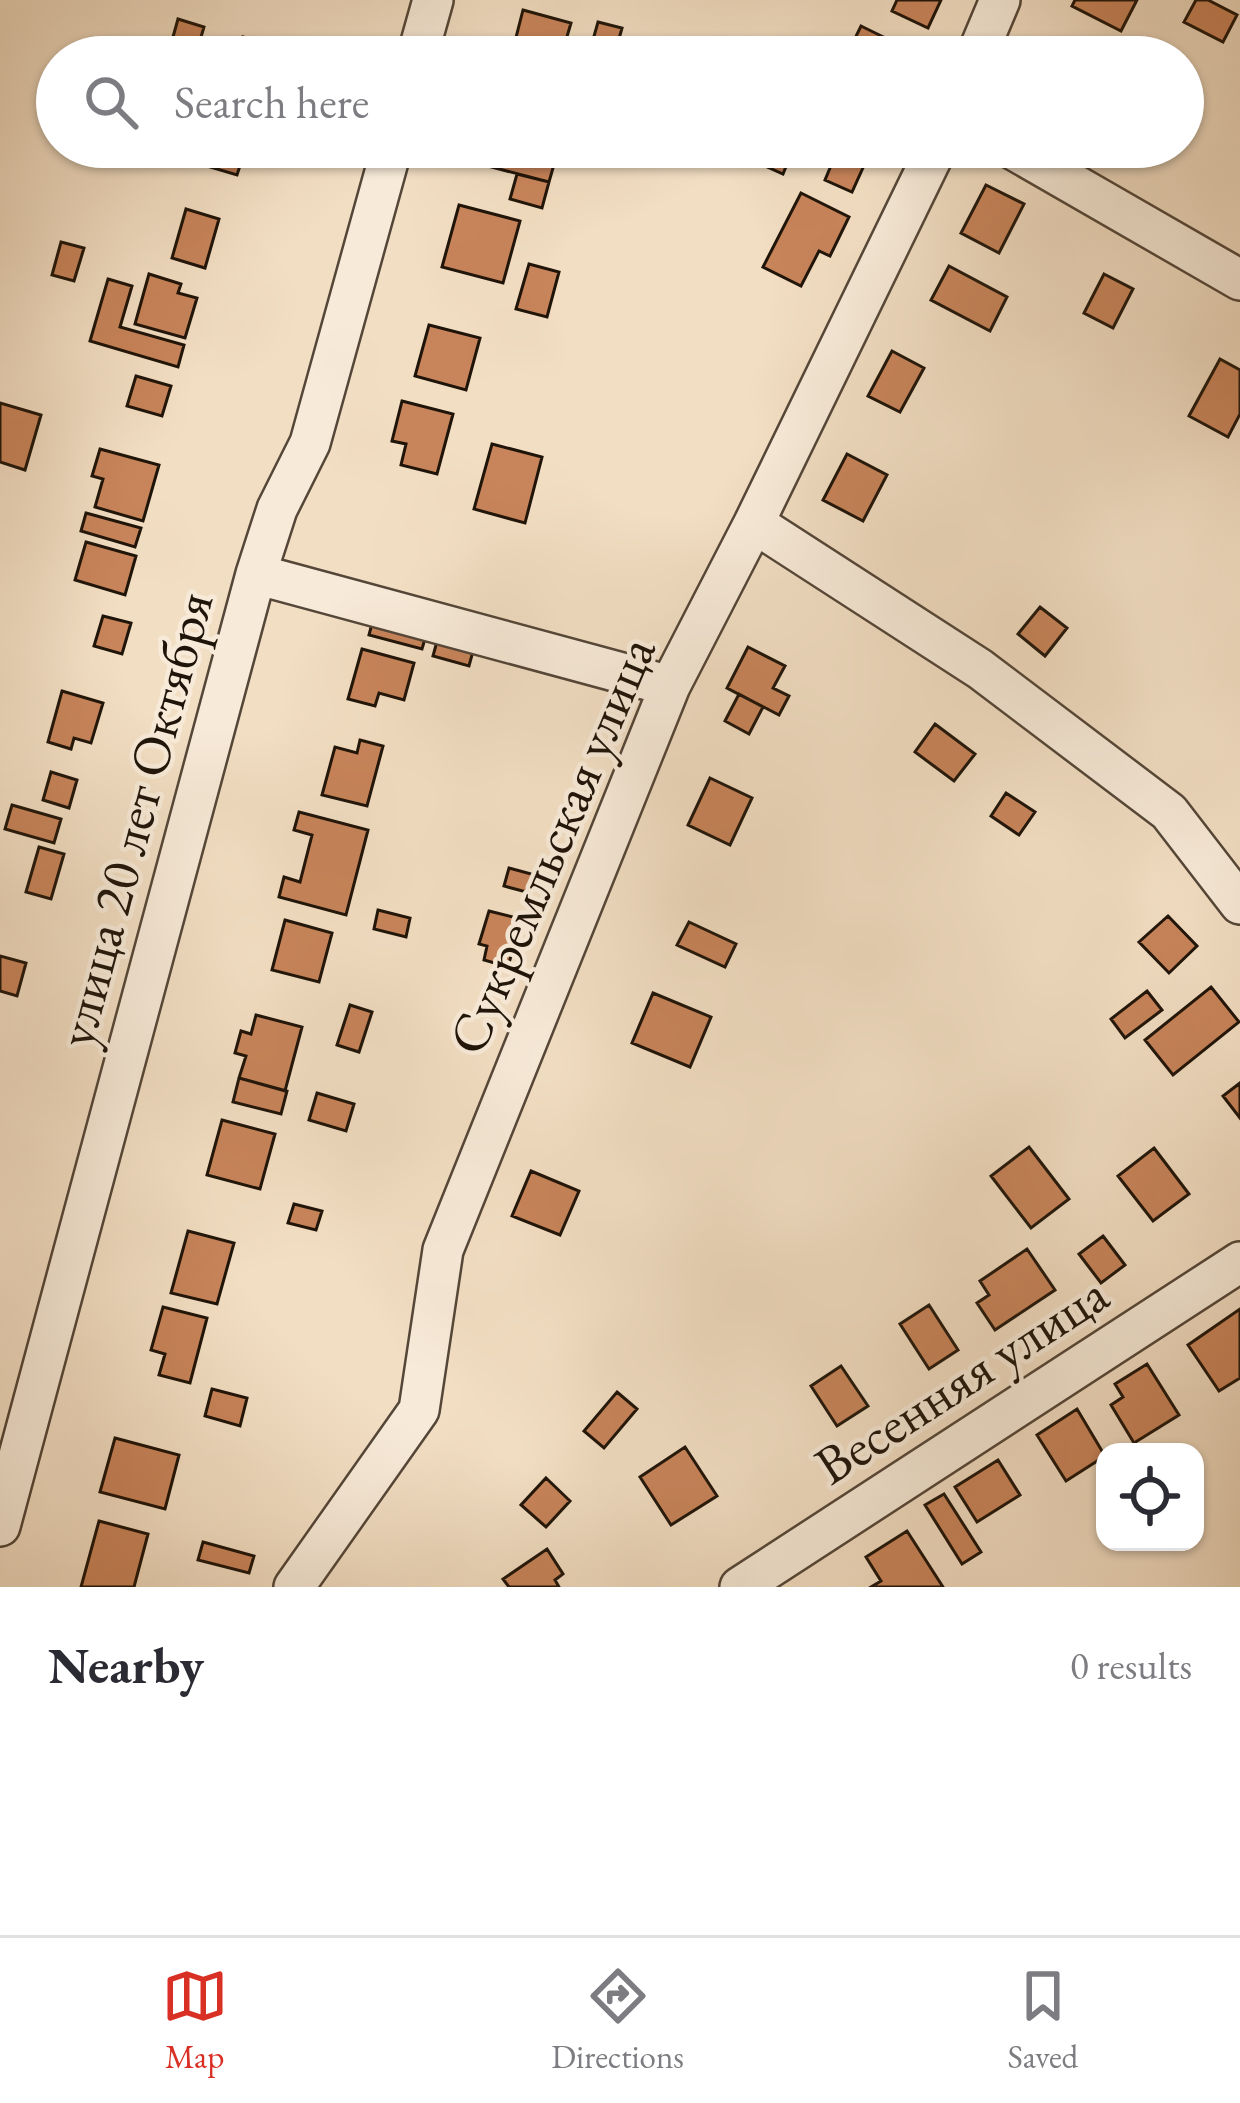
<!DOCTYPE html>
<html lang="en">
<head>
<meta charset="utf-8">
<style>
  :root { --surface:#fff; --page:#f7f7f7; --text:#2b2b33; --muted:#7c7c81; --line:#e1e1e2; --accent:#d93025 }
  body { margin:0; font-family:"EB Garamond",serif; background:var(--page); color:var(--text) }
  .controls { position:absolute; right:36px; bottom:36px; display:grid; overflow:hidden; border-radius:24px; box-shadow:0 3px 9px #0004 }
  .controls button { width:108px; height:108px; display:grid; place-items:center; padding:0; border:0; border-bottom:3px solid var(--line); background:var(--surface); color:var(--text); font:60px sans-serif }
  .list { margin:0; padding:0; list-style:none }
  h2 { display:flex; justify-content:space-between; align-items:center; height:156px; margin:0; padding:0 48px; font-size:51px }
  h2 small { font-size:39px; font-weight:400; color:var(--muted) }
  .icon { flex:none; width:66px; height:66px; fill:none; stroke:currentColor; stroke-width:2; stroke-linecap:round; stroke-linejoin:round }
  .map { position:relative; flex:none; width:1240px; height:1587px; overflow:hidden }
  .search { position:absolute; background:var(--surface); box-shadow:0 3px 9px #0004; left:36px; right:36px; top:36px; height:132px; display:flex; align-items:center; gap:30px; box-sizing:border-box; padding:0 42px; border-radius:66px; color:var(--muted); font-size:45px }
  .sheet { height:348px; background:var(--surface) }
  nav { display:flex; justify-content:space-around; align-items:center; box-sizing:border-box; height:168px; border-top:3px solid var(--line); background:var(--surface); font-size:33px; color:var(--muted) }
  nav a { display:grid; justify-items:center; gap:6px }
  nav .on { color:var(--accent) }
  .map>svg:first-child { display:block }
  .building { fill:#c8845a; stroke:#1f1409; stroke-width:3 }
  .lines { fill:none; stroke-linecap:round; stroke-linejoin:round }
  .minor-casing { stroke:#544638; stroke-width:44 }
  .minor { stroke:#f7ead8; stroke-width:39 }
  .labels { text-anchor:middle; stroke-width:9; stroke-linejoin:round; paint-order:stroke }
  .street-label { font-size:54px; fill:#1f1409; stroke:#f7ead8 }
</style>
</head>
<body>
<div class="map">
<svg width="1240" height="1587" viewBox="0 0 1240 1587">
  <rect width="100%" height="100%" fill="#f2dec3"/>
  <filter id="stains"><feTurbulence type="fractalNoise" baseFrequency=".00167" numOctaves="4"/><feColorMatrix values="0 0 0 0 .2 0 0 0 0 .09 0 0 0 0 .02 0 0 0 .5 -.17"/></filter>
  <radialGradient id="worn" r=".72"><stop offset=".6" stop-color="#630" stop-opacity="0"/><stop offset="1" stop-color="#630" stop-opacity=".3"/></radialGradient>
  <!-- building -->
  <path class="building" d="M897 0H941L928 28 892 11Z
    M1075 0H1137L1121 31 1072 6Z
    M1196 0H1208L1237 15 1223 42 1184 22Z
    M523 10 571 23 561 57H511Z
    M178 19 204 27 195 57 168 55Z
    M598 22 622 28 614 57 589 54Z
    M861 26 918 54 917 57H846Z
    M243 37 277 47 274 57H238Z
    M205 147H246L237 175 200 164Z
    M485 147H559L549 182 480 164Z
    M744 147H794L783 174 740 155Z
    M838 149 866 161 852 192 825 180Z
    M517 174 549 182 542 208 510 199Z
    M986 185 1024 204 999 253 961 233Z
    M801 193 849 217 830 256 819 251 801 286 763 267Z
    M459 205 520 221 503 283 442 267Z
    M186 209 219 219 205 268 172 258Z
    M61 242 84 248 74 281 52 275Z
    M529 264 559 272 547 317 516 309Z
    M949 266 1007 297 990 331 931 300Z
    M149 274 181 284 178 293 197 298 185 338 135 324Z
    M1104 274 1133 289 1113 328 1084 313Z
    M108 279 132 286 120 327 184 345 178 367 90 341Z
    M429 325 480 338 466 390 415 376Z
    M892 351 924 368 900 412 868 396Z
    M1220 359 1240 370V414L1228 437 1189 416Z
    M136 376 171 386 162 416 127 406Z
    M402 401 453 414 437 474 401 465 406 444 392 441Z
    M0 403 41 415 25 470 0 462Z
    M492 444 542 457 525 523 474 509Z
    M100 449 159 465 143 521 95 507 103 479 92 476Z
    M847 454 887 475 863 521 823 500Z
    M86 513 141 528 135 547 81 531Z
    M86 542 136 556 125 595 75 580Z
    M1040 607 1067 628 1045 656 1018 634Z
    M376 608 430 622 422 649 369 635Z
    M103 616 131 623 122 654 94 646Z
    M439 634 475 644 469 666 433 656Z
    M748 647 785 666 773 688 789 696 779 715 727 688Z
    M362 649 414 663 404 700 379 693 375 706 348 699Z
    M62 691 103 703 91 743 74 738 71 749 48 742Z
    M739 694 763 707 749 734 725 721Z
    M935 724 975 754 954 781 915 752Z
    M360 740 383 746 367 806 322 795 335 747 357 753Z
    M51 772 77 780 69 808 43 800Z
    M710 778 752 798 730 845 688 825Z
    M1006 793 1035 812 1019 835 991 816Z
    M12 805 61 819 54 843 5 829Z
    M299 812 368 830 346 915 279 897 284 877 300 882 312 835 294 830Z
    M39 847 64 854 51 899 26 892Z
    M509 868 535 875 530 893 504 886Z
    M378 910 410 918 406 937 374 929Z
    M489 911 521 919 508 967 484 960 487 946 479 944Z
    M1168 916 1197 946 1169 973 1139 942Z
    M285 920 332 933 319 982 272 970Z
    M689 922 736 944 725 967 677 945Z
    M0 956 26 963 17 996 0 991Z
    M1211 987 1239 1022 1173 1075 1145 1040Z
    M1147 991 1162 1010 1125 1038 1111 1019Z
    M653 993 711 1017 690 1067 632 1043Z
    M350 1005 372 1012 359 1052 337 1045Z
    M256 1015 302 1027 285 1091 239 1078 246 1056 235 1053 241 1031 251 1034Z
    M239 1078 287 1091 281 1114 233 1102Z
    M1240 1083V1118L1223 1096Z
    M317 1093 354 1104 346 1131 309 1120Z
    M222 1120 275 1134 260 1189 207 1175Z
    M1029 1147 1069 1199 1031 1228 991 1176Z
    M1154 1148 1189 1194 1153 1221 1118 1176Z
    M531 1171 579 1191 560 1235 512 1216Z
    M294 1204 322 1211 316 1230 288 1223Z
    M188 1231 234 1243 217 1304 171 1293Z
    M1103 1236 1125 1265 1101 1283 1079 1254Z
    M1027 1249 1055 1290 995 1330 977 1303 989 1295 980 1281Z
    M929 1305 958 1350 929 1369 900 1324Z
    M163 1307 207 1318 190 1383 159 1375 165 1354 151 1350Z
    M1240 1309V1378L1219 1391 1188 1345Z
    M1147 1364 1179 1415 1134 1443 1111 1405 1123 1397 1115 1384Z
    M841 1366 868 1406 837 1426 811 1386Z
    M212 1389 247 1398 240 1426 205 1416Z
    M617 1392 637 1409 604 1448 584 1431Z
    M1077 1409 1105 1456 1066 1481 1037 1435Z
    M115 1438 179 1455 165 1509 100 1492Z
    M685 1447 717 1496 671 1525 640 1477Z
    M998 1460 1020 1495 977 1522 955 1487Z
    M546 1478 570 1501 546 1527 521 1505Z
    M944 1494 981 1552 962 1564 925 1505Z
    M99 1521 148 1534 134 1587H81Z
    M907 1531 943 1587H871L881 1581 866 1557Z
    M203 1542 254 1556 249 1573 198 1560Z
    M547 1549 563 1574 555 1580 559 1587H509L503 1579Z"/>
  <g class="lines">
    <!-- minor casing -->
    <g class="minor-casing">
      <path id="minor" d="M417 57 433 0
        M976 57 1000 0
        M1009 147 1240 280
        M754 523 980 669 1169 812 1240 904
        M256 574 670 686
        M0 1526 256 574 277 509 310 443 392 147
        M294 1587 419 1410 443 1250 670 686 754 523 937 147
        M740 1587 1240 1262"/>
    </g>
    <!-- minor -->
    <use href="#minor" class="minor"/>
  </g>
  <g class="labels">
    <!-- street labels -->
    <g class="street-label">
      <text transform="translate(134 819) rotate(-75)" y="19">улица 20 лет Октября</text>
      <text transform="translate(551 845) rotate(-67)" y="19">Сукремльская улица</text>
      <text transform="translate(961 1379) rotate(-33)" y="19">Весенняя улица</text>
    </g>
  </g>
  <rect width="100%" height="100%" filter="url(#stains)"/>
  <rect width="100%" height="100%" fill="url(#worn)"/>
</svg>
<div class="controls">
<button><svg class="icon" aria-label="locate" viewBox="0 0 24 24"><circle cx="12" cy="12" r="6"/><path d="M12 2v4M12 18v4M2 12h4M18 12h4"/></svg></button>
</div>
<div class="search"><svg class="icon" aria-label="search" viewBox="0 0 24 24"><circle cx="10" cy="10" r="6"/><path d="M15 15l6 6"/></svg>Search here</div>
</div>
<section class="sheet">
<h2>Nearby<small>0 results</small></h2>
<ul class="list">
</ul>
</section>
<nav>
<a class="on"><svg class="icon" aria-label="map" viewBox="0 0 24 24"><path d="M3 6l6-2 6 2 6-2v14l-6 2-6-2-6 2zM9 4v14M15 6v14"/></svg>Map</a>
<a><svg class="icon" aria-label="directions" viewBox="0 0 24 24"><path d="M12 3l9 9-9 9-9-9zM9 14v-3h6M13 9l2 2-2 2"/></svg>Directions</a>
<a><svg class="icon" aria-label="saved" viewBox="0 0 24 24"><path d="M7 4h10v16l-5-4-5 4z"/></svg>Saved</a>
</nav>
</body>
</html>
